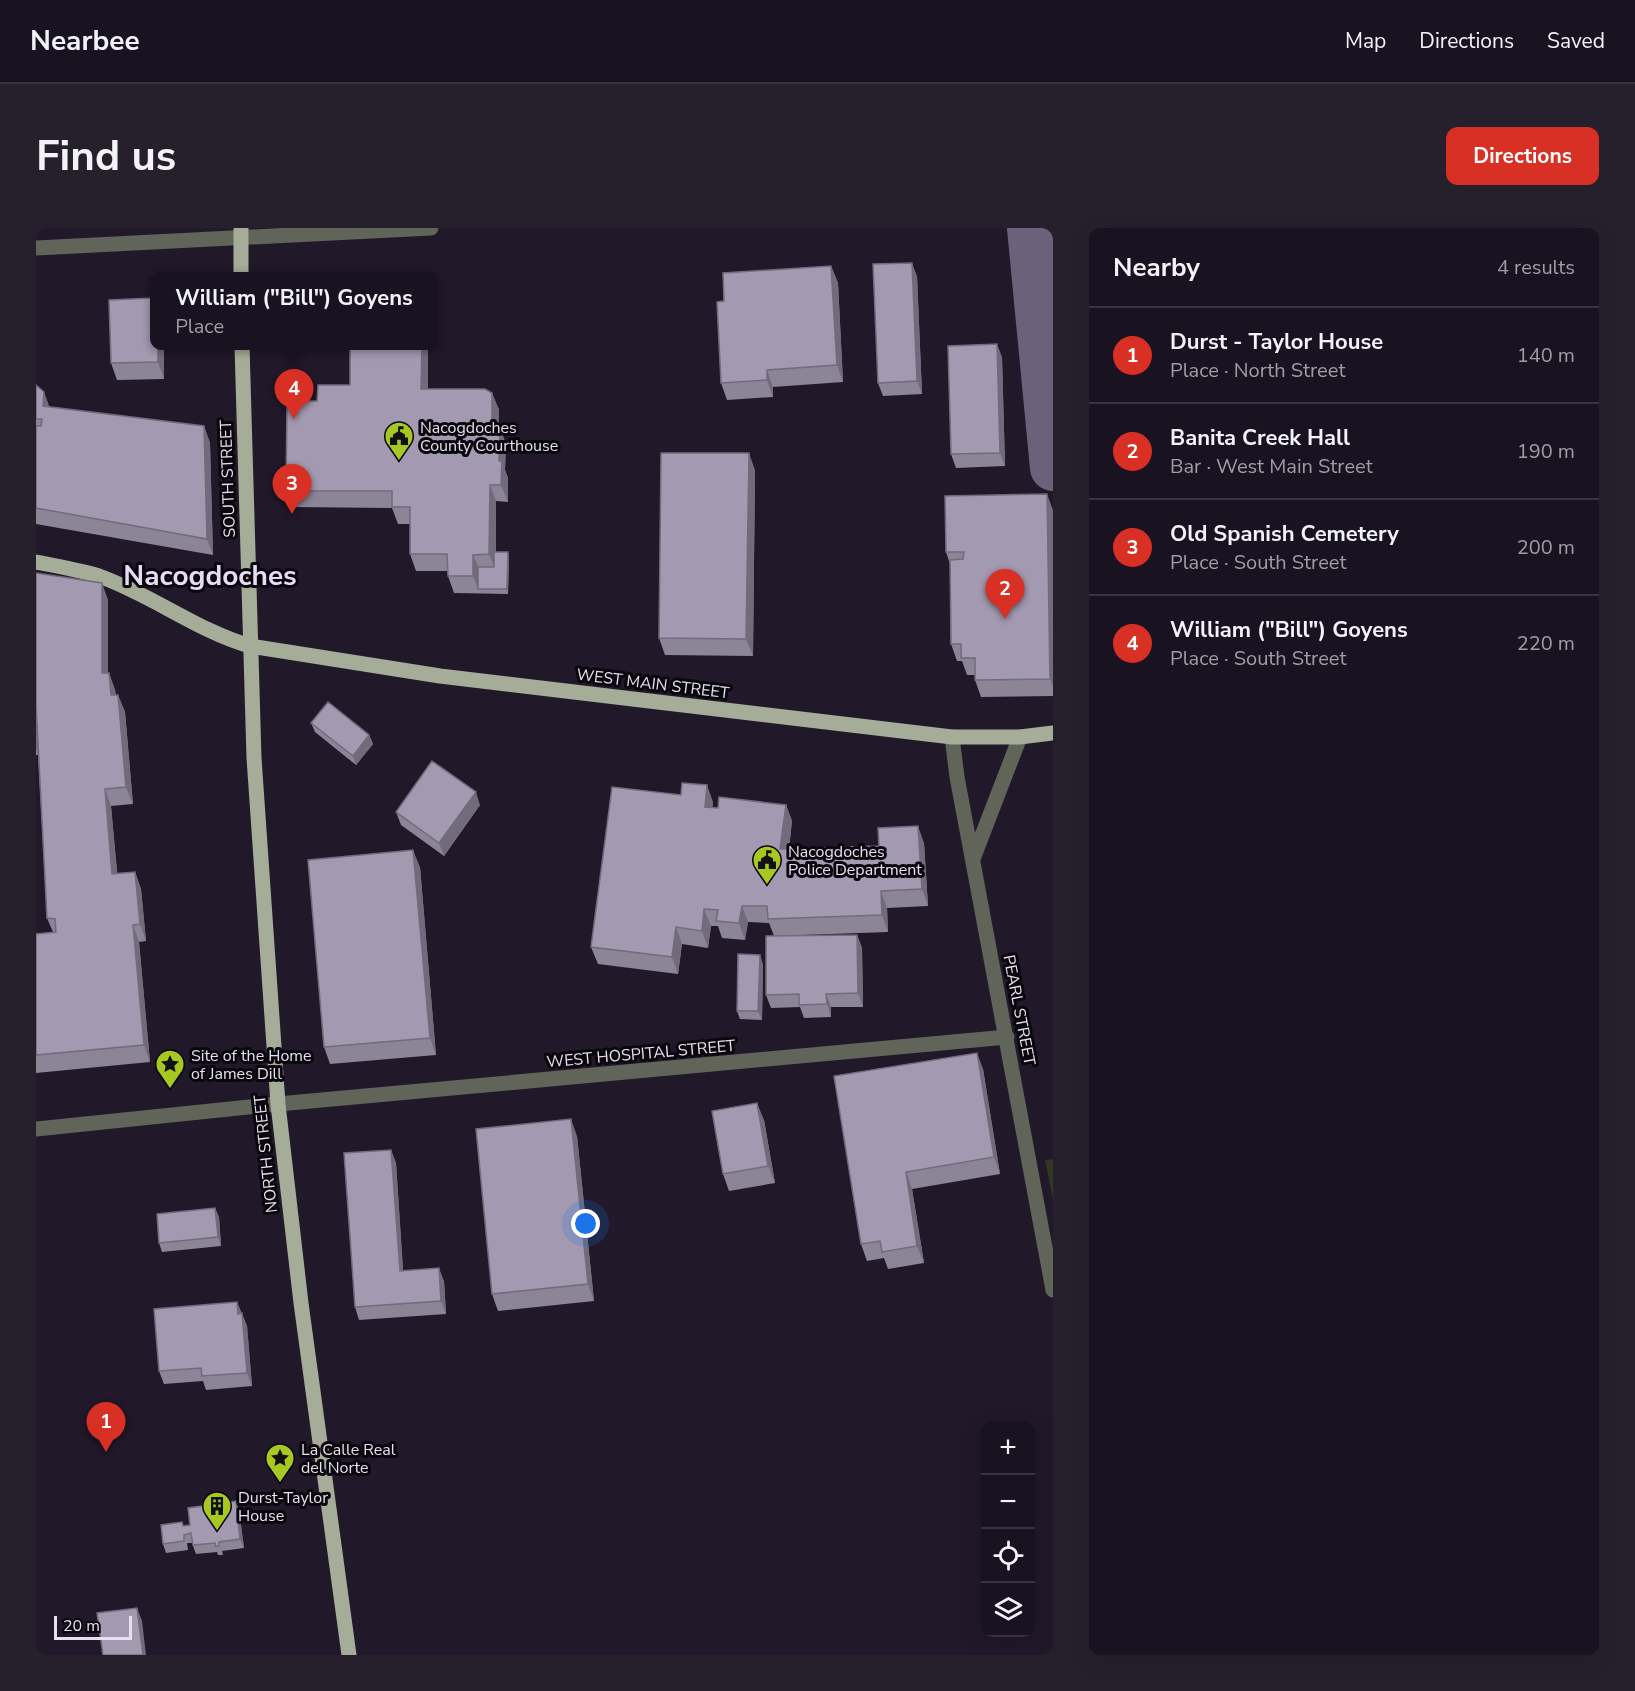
<!DOCTYPE html>
<html lang="en">
<head>
<meta charset="utf-8">
<style>
  :root { --surface:#191220; --page:#26202d; --text:#f1f3f6; --muted:#9f9ea5; --line:#37323e; --accent:#d93025 }
  body { margin:0; font-family:"Nunito Sans",sans-serif; background:var(--page); color:var(--text) }
  .controls { position:absolute; right:18px; bottom:18px; display:grid; overflow:hidden; border-radius:12px; box-shadow:0 6px 24px #0002 }
  .controls button { width:54px; height:54px; display:grid; place-items:center; padding:0; border:0; border-bottom:2px solid var(--line); background:var(--surface); color:var(--text); font:30px sans-serif }
  .scale { position:absolute; left:18px; bottom:15px; width:78px; box-sizing:border-box; padding-left:6px; border:3px solid #e6e1ee; border-top:0; font-size:16px; line-height:21px; white-space:nowrap; color:#e6e1ee; -webkit-text-stroke:4px #09060d; paint-order:stroke }
  .you { position:absolute; left:550px; top:996px; width:21px; height:21px; margin:-15px; border:4px solid #fff; border-radius:50%; background:#1a73e8; box-shadow:0 0 0 9px #1a73e833 }
  .badge { display:grid; place-items:center; width:39px; height:39px; border-radius:50%; background:var(--accent); color:#fff; font-size:20px; font-weight:700 }
  .pin { position:absolute; translate:-50% -50px; filter:drop-shadow(0 2px 3px #0008) }
  .pin::after { content:''; position:absolute; top:32px; width:21px; height:18px; background:inherit; clip-path:polygon(0 0,100% 0,50% 100%) }
  .popup { position:absolute; left:114px; top:44px; width:288px; height:78px; box-sizing:border-box; display:grid; place-content:center; border-radius:12px; background:var(--surface); filter:drop-shadow(0 2px 4px #0005); font-size:20px; white-space:nowrap; color:var(--muted) }
  .popup b { font-size:22px; color:var(--text) }
  .popup::after { content:''; position:absolute; left:50%; top:100%; margin-left:-12px; border:12px solid transparent; border-top-color:var(--surface) }
  .list { margin:0; padding:0; list-style:none }
  h2 { display:flex; justify-content:space-between; align-items:center; height:78px; margin:0; padding:0 24px; font-size:26px }
  h2 small { font-size:20px; font-weight:400; color:var(--muted) }
  .list li { display:grid; grid-template-columns:39px 1fr auto; gap:18px; align-items:center; box-sizing:border-box; height:96px; padding:0 24px; border-top:2px solid var(--line) }
  .list b { display:block; font-size:22px; white-space:nowrap }
  .list p { margin:0; font-size:20px; white-space:nowrap; color:var(--muted) }
  .list em { font-size:20px; font-style:normal; color:var(--muted) }
  .icon { flex:none; width:33px; height:33px; fill:none; stroke:currentColor; stroke-width:2; stroke-linecap:round; stroke-linejoin:round }
  .map { position:relative; flex:none; width:1017px; height:1427px; overflow:hidden; border-radius:12px }
  header { display:flex; align-items:center; gap:36px; box-sizing:border-box; height:84px; padding:0 30px; background:var(--surface); border-bottom:2px solid var(--line) }
  header strong { font-size:28px }
  nav { display:flex; gap:33px; margin-inline-start:auto; font-size:21px }
  .intro { display:flex; align-items:center; justify-content:space-between; box-sizing:border-box; height:144px; padding:0 36px }
  h1 { margin:0; font-size:42px }
  .button { padding:15px 27px; border-radius:12px; background:var(--accent); color:#fff; font-size:21px; font-weight:700 }
  main { display:flex; gap:36px; padding:0 36px }
  aside { flex:1; background:var(--surface); border-radius:12px; box-shadow:0 6px 24px #0002 }
  .map>svg:first-child { display:block }
  .green { fill:#323821 }
  .lines { fill:none; stroke-linecap:round; stroke-linejoin:round }
  .river { stroke:#6c617b; stroke-width:46 }
  .street { stroke:#606459; stroke-width:15 }
  .primary { stroke:#a5ac97; stroke-width:15 }
  .wall { fill:#8c8497 }
  .shaded-wall { fill:#726b7b }
  .building { fill:#a399b0; stroke:#726b7b; stroke-width:1.5 }
  .labels { text-anchor:middle; stroke-width:6; stroke-linejoin:round; paint-order:stroke }
  .poi-label { font-size:16px; fill:#e6e1ee; stroke:#09060d; text-anchor:start }
  .street-label { font-size:16px; fill:#e6e1ee; stroke:#09060d }
  .town-label { font-size:28px; font-weight:bold; fill:#e7dcf6; stroke:#09060d }
</style>
</head>
<body>
<header>
<strong>Nearbee</strong>
<nav><a>Map</a><a>Directions</a><a>Saved</a></nav>
</header>
<div class="intro"><h1>Find us</h1><a class="button">Directions</a></div>
<main>
<div class="map">
<svg width="1017" height="1427" viewBox="0 0 1017 1427">
  <rect width="100%" height="100%" fill="#21182a"/>
  <!-- green -->
  <path class="green" d="M1017 931V971L1009 932Z"/>
  <g class="lines">
    <!-- river -->
    <path class="river" d="M994 0 1017 240"/>
    <!-- street -->
    <path class="street" d="M0 20 395 0
      M916 509 921 549 1017 1062
      M937 631 984 509
      M0 901 242 876 971 809"/>
    <!-- primary -->
    <path class="primary" d="M205 0V48
      M206 118 218 530 242 876 265 1075 313 1427
      M0 334C21 338 43 342 63 348 116 367 160 402 214 418L404 448 916 509H984L1017 505"/>
  </g>
  <!-- wall -->
  <path class="wall" d="M795 38 802 55 807 154 737 159V169L691 172 685 155 688 73Z
    M881 48 886 166 847 168 842 155Z
    M118 117H128V151L81 152 75 135Z
    M392 117V161L456 165 463 182 462 199 470 216 469 242 472 250V274L460 273V324L473 329 472 366 418 365 412 348 411 343H380L374 326V296H362L356 280 256 279 250 263 281 173 314 157Z
    M966 129 969 238 920 240 915 226Z
    M0 157 13 179 168 198 174 215 177 327 0 296Z
    M719 242 717 428 629 427 623 410Z
    M1017 282V468L945 469 939 452V447H931L926 433H921L915 416 914 336 910 324Z
    M0 345 72 372V445H73L79 462 80 467H82L89 484 97 576 75 578 81 645 99 644 105 661 110 713 103 714 114 834 0 845V706L17 704 11 690 2 527H0Z
    M275 495 333 507 337 516 320 537 279 504Z
    M677 574 676 580H682L750 577 756 593 753 621 843 618 888 615 892 678 851 680 852 704 738 708 733 695 712 694 709 712 686 710 682 698H675L672 720 646 716 642 746 562 736 555 719Z
    M444 577 408 628 365 597 360 584Z
    M384 639 400 827 294 836 288 819Z
    M821 707 826 720 827 779H795V789L768 790 764 779 735 780 730 767Z
    M727 736 726 792 704 791 701 783Z
    M947 841 964 946 876 961 888 1035 852 1041 848 1030 831 1033 825 1016 798 848Z
    M728 892 739 955 693 963 687 946Z
    M541 908 558 1073 462 1083 456 1066Z
    M355 922 360 935 367 1043 408 1053 410 1086 323 1092 319 1079Z
    M179 980 183 989 185 1018 126 1024 123 1015Z
    M201 1074 211 1098 216 1158 170 1162 167 1153 128 1156 123 1143Z
    M179 1276 203 1282 208 1320 186 1323 187 1327H182L181 1324 160 1326 156 1315H151L152 1322 130 1325 127 1316 147 1298 154 1297Z"/>
  <!-- shaded-wall -->
  <path class="shaded-wall" d="M876 35 881 48 886 166 881 153Z
    M795 38 802 55 807 154 801 137Z
    M961 116 966 129 969 238 964 225Z
    M122 117H128V151L122 134Z
    M386 117H392V178L385 161Z
    M731 142 737 159V169L731 152Z
    M8 164 14 180 7 178Z
    M456 165 463 182 462 215 456 198Z
    M168 198 174 215 177 327 171 311Z
    M464 199 470 216 469 242 472 250V274L465 257 463 233Z
    M713 225 719 242 717 428 710 411Z
    M454 257 460 273V343L453 326Z
    M1011 266 1017 282V458L1014 451Z
    M472 324 473 329 472 366 471 361Z
    M437 327 444 343 442 361 437 348Z
    M66 355 72 372V462L66 445Z
    M73 445 79 462 81 484 75 467Z
    M82 467 89 484 97 576 90 559Z
    M0 478 2 527 0 520Z
    M333 507 337 516 320 537 317 528Z
    M671 557 677 574 675 596 669 579Z
    M69 561 75 578 83 663 76 646Z
    M440 564 444 577 408 628 403 615Z
    M750 577 756 593 751 638 744 621Z
    M882 598 888 615 892 678 886 661Z
    M377 622 384 639 400 827 394 810Z
    M99 644 105 661 110 713 104 696Z
    M845 663 851 680 852 704 846 687Z
    M706 678 712 694 709 712 703 695Z
    M668 681 675 698 672 720 666 703Z
    M97 697 103 714 114 834 108 817Z
    M640 699 646 716 642 746 636 729Z
    M821 707 826 720 827 779 822 765Z
    M724 727 727 736 726 792 722 783Z
    M790 766 795 779V789L791 776Z
    M941 825 947 841 964 946 958 929Z
    M721 875 728 892 739 955 732 938Z
    M535 891 541 908 558 1073 552 1056Z
    M355 922 360 935 368 1056 364 1043Z
    M870 944 876 961 888 1035 881 1018Z
    M179 980 183 989 185 1018 182 1009Z
    M403 1040 408 1053 410 1086 405 1073Z
    M201 1074 206 1087 202 1086Z
    M206 1085 211 1098 216 1158 211 1145Z
    M200 1273 203 1282 208 1320 204 1311Z
    M101 1380 106 1393 110 1427H107Z"/>
  <!-- building -->
  <path class="building" d="M876 35 881 153 842 155 837 36Z
    M795 38 801 137 731 142V152L685 155 681 74 688 73 687 45Z
    M118 70V117H122V134L75 135 73 72Z
    M961 116 964 225 915 226 912 118Z
    M314 117H386L385 161H449L456 165V198L464 199 463 233H466L465 257H454L453 326 437 327V348H412L411 326H374V279H356V263H250L251 173H281L282 157H314Z
    M0 157 8 164 7 178 168 198 171 311 0 280V198H5L6 191H0Z
    M625 225H713L710 411 623 410Z
    M1011 266 1014 451 939 452V430H925V416H915L914 332 927 331 928 324H910L909 268Z
    M458 324H472L471 361H442V339H458Z
    M0 345 66 355V445H73L75 467H82L90 559 69 561 76 646 99 644 104 696 97 697 108 817 0 827V706L20 704 19 691 11 690 0 476Z
    M292 474 333 507 317 528 275 495Z
    M396 533 440 564 403 615 360 584Z
    M646 555 671 557 669 579 682 580 683 569 750 577 744 621 843 618 842 600 882 598 886 661 845 663 846 687 732 691 731 678H706L703 695 680 693 682 682 668 681 666 703 640 699 636 729 555 719 576 559 645 567Z
    M377 622 394 810 288 819 272 632Z
    M821 707 822 765 790 766 791 776 763 777V766L730 767V708Z
    M702 726 724 727 722 783H701Z
    M941 825 958 929 870 944 881 1018 846 1024 844 1013 825 1016 798 848Z
    M721 875 732 938 687 946 676 883Z
    M535 891 552 1056 456 1066 440 901Z
    M355 922 364 1043 403 1040 405 1073 319 1079 308 925Z
    M179 980 182 1009 123 1015 121 986Z
    M201 1074 202 1086 206 1085 211 1145 166 1148 165 1140 123 1143 118 1081Z
    M178 1273V1276L200 1273 204 1311 183 1314V1318H179V1315L157 1317 155 1305 148 1307V1313L127 1316 125 1297 146 1294 147 1298 154 1297 152 1280 173 1277V1274Z
    M101 1380 107 1427H67L61 1385Z"/>
  <!-- icons -->
  <defs>
    <g id="civic-pin" transform="scale(1.5)"><path d="M0 17L-7.5 6A9.5 9.5 0 1 1 7.5 6Z" fill="#a7c820" stroke="#09060d"/><path d="M-.6-6.5H3V-4.5H.6V-3L4-1V1h2V6H-6V1h2V-1L-.6-3ZM-1.2 2.5V6h2.4V2.5Z" fill="#111"/></g>
    <g id="sight-pin" transform="scale(1.5)"><path d="M0 17L-7.5 6A9.5 9.5 0 1 1 7.5 6Z" fill="#a7c820" stroke="#09060d"/><path d="M0-6L1.8-2.2L6-1.7L2.9 1.2L3.7 5.4L0 3.3L-3.7 5.4L-2.9 1.2L-6-1.7L-1.8-2.2Z" fill="#111"/></g>
    <g id="building-pin" transform="scale(1.5)"><path d="M0 17L-7.5 6A9.5 9.5 0 1 1 7.5 6Z" fill="#a7c820" stroke="#09060d"/><path d="M-4-6H4V6H1V3H-1V6H-4ZM-2.5-4.3h1.7v1.8h-1.7ZM.8-4.3h1.7v1.8H.8ZM-2.5-1h1.7V.8h-1.7ZM.8-1h1.7V.8H.8Z" fill="#111"/></g>
  </defs>
  <g fill-rule="evenodd">
    <use href="#civic-pin" x="363" y="208"/>
    <use href="#civic-pin" x="731" y="632"/>
    <use href="#sight-pin" x="134" y="836"/>
    <use href="#sight-pin" x="244" y="1230"/>
    <use href="#building-pin" x="181" y="1278"/>
  </g>
  <g class="labels">
    <!-- poi labels -->
    <g class="poi-label">
      <text x="384" y="205">Nacogdoches<tspan x="384" dy="18">County Courthouse</tspan></text>
      <text x="752" y="629">Nacogdoches<tspan x="752" dy="18">Police Department</tspan></text>
      <text x="155" y="833">Site of the Home<tspan x="155" dy="18">of James Dill</tspan></text>
      <text x="265" y="1227">La Calle Real<tspan x="265" dy="18">del Norte</tspan></text>
      <text x="202" y="1275">Durst-Taylor<tspan x="202" dy="18">House</tspan></text>
    </g>
    <!-- street labels -->
    <g class="street-label">
      <text transform="translate(191 251) rotate(-92)" y="6">SOUTH STREET</text>
      <text transform="translate(617 455) rotate(7)" y="6">WEST MAIN STREET</text>
      <text transform="translate(984 782) rotate(79)" y="6">PEARL STREET</text>
      <text transform="translate(605 825) rotate(-5)" y="6">WEST HOSPITAL STREET</text>
      <text transform="translate(229 926) rotate(-96)" y="6">NORTH STREET</text>
    </g>
    <!-- town labels -->
    <g class="town-label">
      <text x="174" y="357">Nacogdoches</text>
    </g>
  </g>
</svg>
<div class="controls">
<button>+</button>
<button>−</button>
<button><svg class="icon" aria-label="locate" viewBox="0 0 24 24"><circle cx="12" cy="12" r="6"/><path d="M12 2v4M12 18v4M2 12h4M18 12h4"/></svg></button>
<button><svg class="icon" aria-label="layers" viewBox="0 0 24 24"><path d="M12 4l9 5-9 5-9-5zM3 14l9 5 9-5"/></svg></button>
</div>
<div class="scale">20 m</div>
<div class="you"></div>
<div class="pin badge" style="left:70px;top:1224px">1</div>
<div class="pin badge" style="left:969px;top:391px">2</div>
<div class="pin badge" style="left:256px;top:286px">3</div>
<div class="pin badge" style="left:258px;top:191px">4</div>
<div class="popup"><b>William (&quot;Bill&quot;) Goyens</b>Place</div>
</div>
<aside>
<h2>Nearby<small>4 results</small></h2>
<ul class="list">
<li><span class="badge">1</span><div><b>Durst - Taylor House</b><p>Place · North Street</p></div><em>140 m</em></li>
<li><span class="badge">2</span><div><b>Banita Creek Hall</b><p>Bar · West Main Street</p></div><em>190 m</em></li>
<li><span class="badge">3</span><div><b>Old Spanish Cemetery</b><p>Place · South Street</p></div><em>200 m</em></li>
<li><span class="badge">4</span><div><b>William (&quot;Bill&quot;) Goyens</b><p>Place · South Street</p></div><em>220 m</em></li>
</ul>
</aside>
</main>
</body>
</html>
